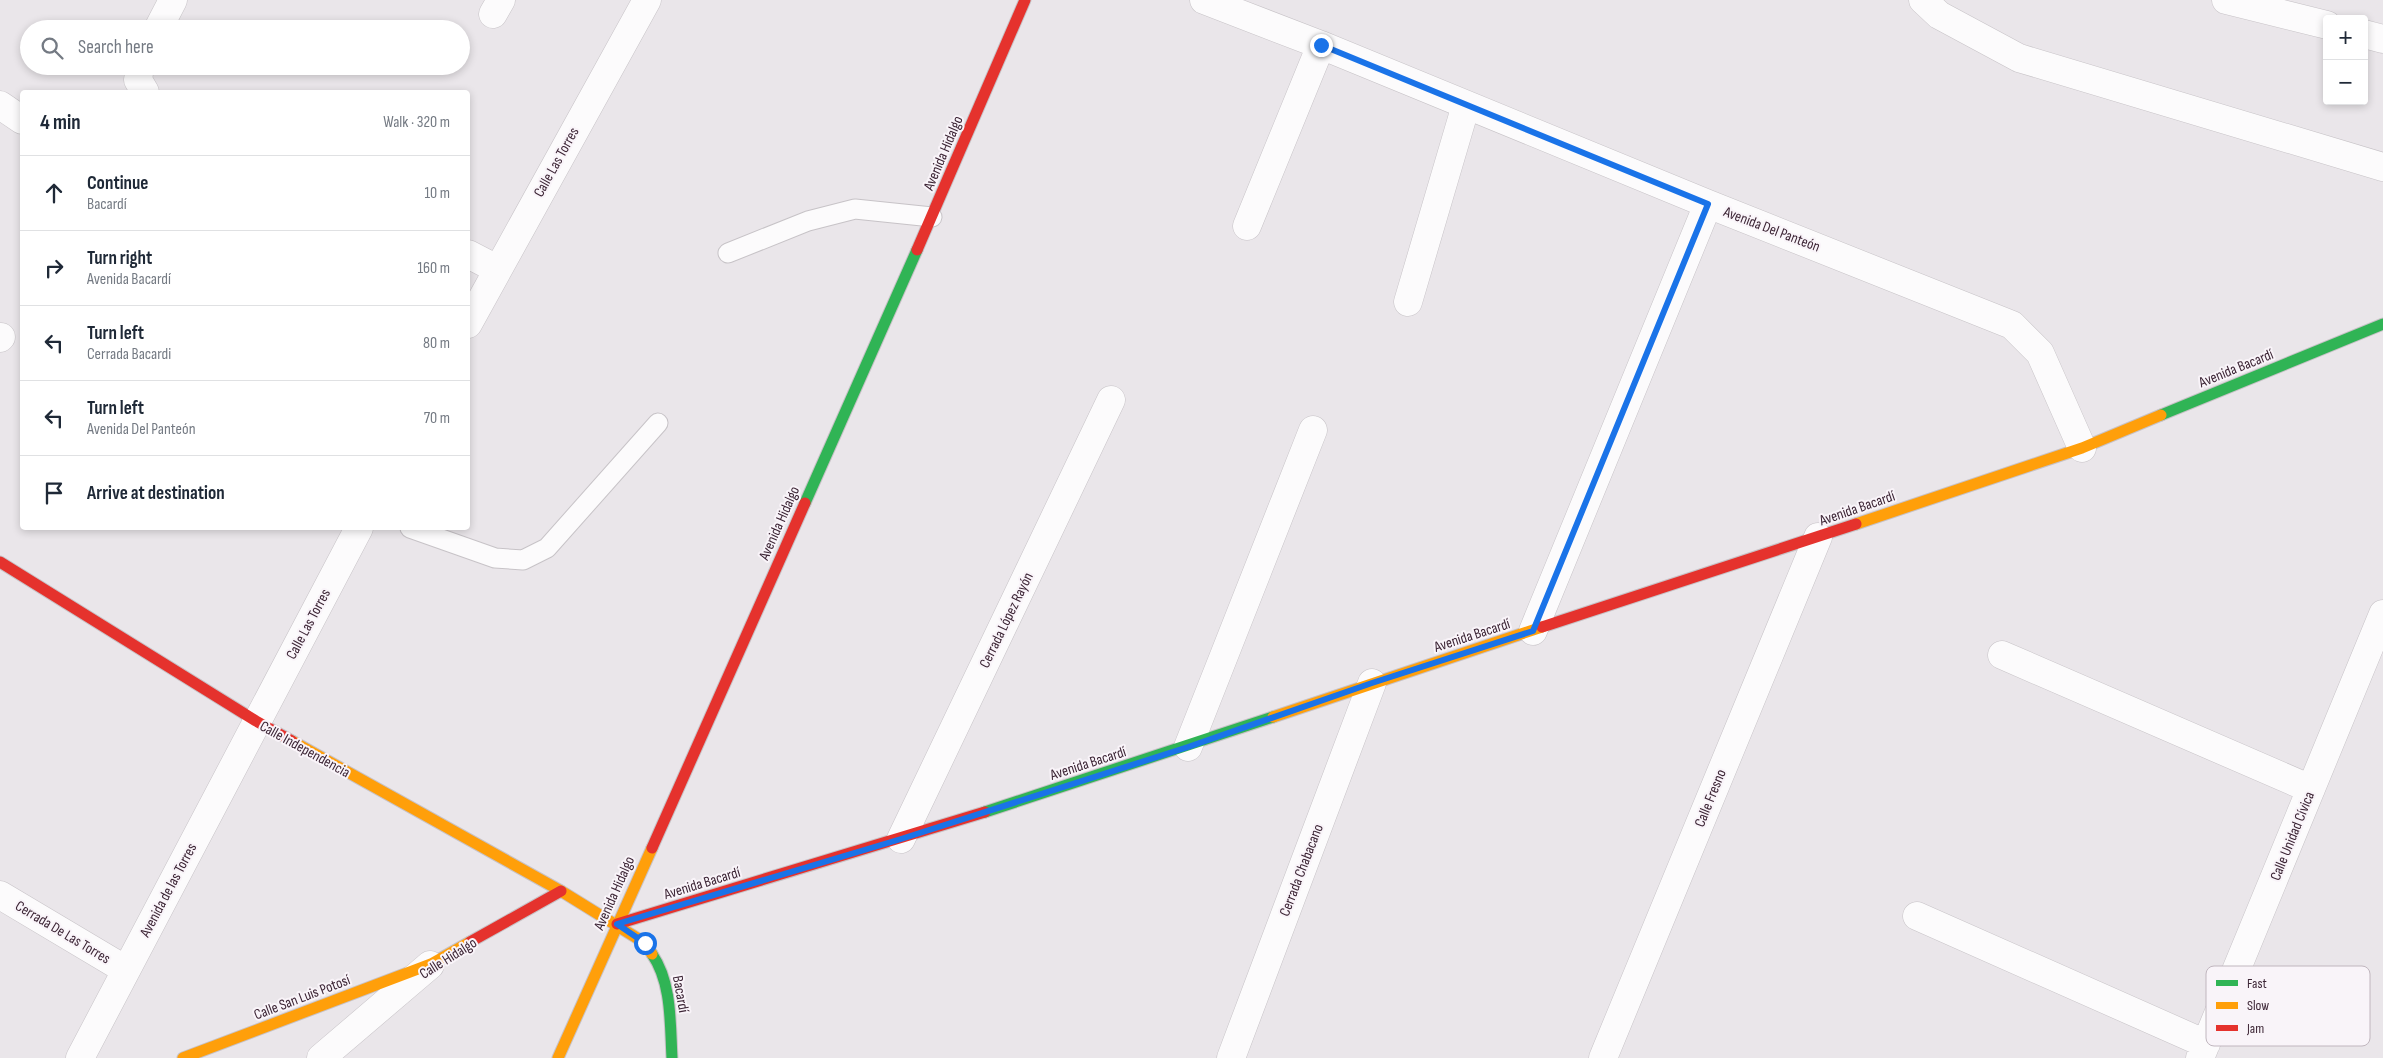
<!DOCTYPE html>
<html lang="en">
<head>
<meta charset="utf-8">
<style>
  :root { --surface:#fff; --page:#f2f2f3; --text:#1f2937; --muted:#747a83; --line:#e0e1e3 }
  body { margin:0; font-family:"Sofia Sans Condensed",sans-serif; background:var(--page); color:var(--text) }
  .controls { position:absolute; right:15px; top:15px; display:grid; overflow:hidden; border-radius:5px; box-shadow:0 2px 8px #0003 }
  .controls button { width:45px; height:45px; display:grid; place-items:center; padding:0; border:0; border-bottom:1px solid var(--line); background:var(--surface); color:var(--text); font:25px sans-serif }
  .stop { position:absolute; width:15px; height:15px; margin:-11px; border:4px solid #1a73e8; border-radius:50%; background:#fff }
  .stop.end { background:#1a73e8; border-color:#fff; box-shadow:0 1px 5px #0008 }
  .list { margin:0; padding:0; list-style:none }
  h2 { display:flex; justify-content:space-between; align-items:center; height:65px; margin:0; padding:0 20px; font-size:21px }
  h2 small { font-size:16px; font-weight:400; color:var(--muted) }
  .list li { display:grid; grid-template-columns:32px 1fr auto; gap:15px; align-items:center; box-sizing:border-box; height:75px; padding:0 20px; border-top:1px solid var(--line) }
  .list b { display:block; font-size:19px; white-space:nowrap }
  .list p { margin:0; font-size:16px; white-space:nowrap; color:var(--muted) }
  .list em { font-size:16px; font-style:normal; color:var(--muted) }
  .icon { flex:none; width:28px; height:28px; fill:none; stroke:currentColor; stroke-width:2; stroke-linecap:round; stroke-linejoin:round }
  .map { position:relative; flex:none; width:2383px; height:1058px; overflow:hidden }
  .search { position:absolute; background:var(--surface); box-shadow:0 2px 8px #0003; left:20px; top:20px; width:450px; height:55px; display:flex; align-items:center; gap:12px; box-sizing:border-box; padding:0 18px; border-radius:28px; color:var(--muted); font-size:19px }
  .panel { position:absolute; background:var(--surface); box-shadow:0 2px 8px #0003; left:20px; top:90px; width:450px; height:440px; border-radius:5px }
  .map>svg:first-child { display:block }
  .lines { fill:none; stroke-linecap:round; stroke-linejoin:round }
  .lane-casing { stroke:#c7c3c7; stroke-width:21 }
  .street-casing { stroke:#c7c3c7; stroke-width:29 }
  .fast-casing { stroke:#c7c2c6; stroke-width:13 }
  .slow-casing { stroke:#c7c2c6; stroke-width:13 }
  .jam-casing { stroke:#c7c2c6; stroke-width:13 }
  .lane { stroke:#fcfbfc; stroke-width:19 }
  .street { stroke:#fcfbfc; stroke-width:28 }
  .fast { stroke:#30b455; stroke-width:11 }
  .slow { stroke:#ff9f0a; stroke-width:11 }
  .jam { stroke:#e5322d; stroke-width:11 }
  .route { stroke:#1a73e8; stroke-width:6 }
  .labels { text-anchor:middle; stroke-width:4; stroke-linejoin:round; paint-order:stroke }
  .street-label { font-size:15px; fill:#3c2535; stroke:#f9f4f9 }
  .key { fill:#f9f4f9; stroke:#c0b6be; stroke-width:1 }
  .key-label { font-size:14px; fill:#3c2535 }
</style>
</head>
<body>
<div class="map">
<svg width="2383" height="1058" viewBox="0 0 2383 1058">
  <rect width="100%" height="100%" fill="#eae6ea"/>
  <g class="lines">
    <!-- lane casing -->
    <g class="lane-casing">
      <path id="lane" d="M728 253 808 221 855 209 932 217
        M410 528 495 558 523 560 547 548 658 423"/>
    </g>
    <!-- street casing -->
    <g class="street-casing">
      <path id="street" d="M1204 0 1321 45 1708 204 2012 325 2040 353 2082 448
        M1923 0 1939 15 2019 58 2383 167
        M2226 0 2327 25
        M493 14 501 0
        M158 29 173 0
        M2364 34 2383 39
        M140 66 138 80 145 92
        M0 105 22 120
        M1247 226 1321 45
        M468 254 497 269
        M1408 302 1466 105
        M468 324 647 0
        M0 338 1 337
        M1533 631 1708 204
        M2002 655 2311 789
        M1188 747 1313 430
        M901 839 1111 400
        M0 895 126 970
        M1917 916 2206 1044
        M80 1058 359 528
        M321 1058 430 965
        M1231 1058 1372 683
        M1603 1058 1818 537
        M2200 1058 2383 614"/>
    </g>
    <!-- fast casing -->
    <g class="fast-casing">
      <path id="fast" d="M2161 415 2383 324
        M805 503 917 250
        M985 812 1273 717
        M652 954C672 983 670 1023 672 1058"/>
    </g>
    <!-- slow casing -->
    <g class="slow-casing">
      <path id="slow" d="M1856 524 2082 448 2161 415
        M1273 717 1542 627
        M292 741 561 891 645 943 652 954
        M183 1058 431 964 470 942
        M558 1058 652 848"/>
    </g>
    <!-- jam casing -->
    <g class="jam-casing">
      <path id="jam" d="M917 250 1025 0
        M0 562 256 721 292 741
        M1542 627 1856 524
        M652 848 805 503
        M617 924 985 812
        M470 942 561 891"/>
    </g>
    <!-- lane -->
    <use href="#lane" class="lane"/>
    <!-- street -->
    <use href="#street" class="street"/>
    <!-- fast -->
    <use href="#fast" class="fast"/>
    <!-- slow -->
    <use href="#slow" class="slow"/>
    <!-- jam -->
    <use href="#jam" class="jam"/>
  </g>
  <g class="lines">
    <!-- route -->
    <path class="route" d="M645 943 617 924 901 839 1188 747 1372 683 1533 631 1708 204 1321 45"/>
  </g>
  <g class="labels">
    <!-- street labels -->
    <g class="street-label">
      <text transform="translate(943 153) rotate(-67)" y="5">Avenida Hidalgo</text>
      <text transform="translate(556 162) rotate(-61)" y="5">Calle Las Torres</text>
      <text transform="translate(1772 229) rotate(21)" y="5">Avenida Del Panteón</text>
      <text transform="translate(2236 368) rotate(-22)" y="5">Avenida Bacardí</text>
      <text transform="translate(1857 508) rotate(-19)" y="5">Avenida Bacardí</text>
      <text transform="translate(779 523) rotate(-66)" y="5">Avenida Hidalgo</text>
      <text transform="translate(1006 620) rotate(-64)" y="5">Cerrada López Rayón</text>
      <text transform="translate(308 624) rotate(-62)" y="5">Calle Las Torres</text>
      <text transform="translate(1472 635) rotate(-18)" y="5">Avenida Bacardí</text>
      <text transform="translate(305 749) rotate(29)" y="5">Calle Independencia</text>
      <text transform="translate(1088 763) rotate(-18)" y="5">Avenida Bacardí</text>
      <text transform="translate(1710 798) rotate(-68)" y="5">Calle Fresno</text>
      <text transform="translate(2292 836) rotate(-68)" y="5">Calle Unidad Cívica</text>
      <text transform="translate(1301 870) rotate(-69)" y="5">Cerrada Chabacano</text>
      <text transform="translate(702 883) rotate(-17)" y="5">Avenida Bacardí</text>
      <text transform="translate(168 890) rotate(-62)" y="5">Avenida de las Torres</text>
      <text transform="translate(614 893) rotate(-66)" y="5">Avenida Hidalgo</text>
      <text transform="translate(63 932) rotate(31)" y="5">Cerrada De Las Torres</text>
      <text transform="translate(448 958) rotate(-32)" y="5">Calle Hidalgo</text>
      <text transform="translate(681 994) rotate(80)" y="5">Bacardí</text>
      <text transform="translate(302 997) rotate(-21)" y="5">Calle San Luis Potosí</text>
    </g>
  </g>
  <!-- legend -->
  <rect x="2206" y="966" width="164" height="80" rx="8" class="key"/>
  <rect x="2216" y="980" width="22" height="6" fill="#30b455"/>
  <rect x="2216" y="1002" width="22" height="7" fill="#ff9f0a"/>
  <rect x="2216" y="1025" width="22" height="6" fill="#e5322d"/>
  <g class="key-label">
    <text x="2247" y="988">Fast</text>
    <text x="2247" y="1010">Slow</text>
    <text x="2247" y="1033">Jam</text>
  </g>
</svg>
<div class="controls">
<button>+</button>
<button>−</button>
</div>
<div class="stop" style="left:645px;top:943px"></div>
<div class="stop end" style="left:1321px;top:45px"></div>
<div class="search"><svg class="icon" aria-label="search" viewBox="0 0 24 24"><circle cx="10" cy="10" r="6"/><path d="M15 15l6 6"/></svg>Search here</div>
<section class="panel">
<h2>4 min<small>Walk · 320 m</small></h2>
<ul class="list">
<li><svg class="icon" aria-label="ahead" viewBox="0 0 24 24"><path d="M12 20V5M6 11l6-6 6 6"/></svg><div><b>Continue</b><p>Bacardí</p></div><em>10 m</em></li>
<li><svg class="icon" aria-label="right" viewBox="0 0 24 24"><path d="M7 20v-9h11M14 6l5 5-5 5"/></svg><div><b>Turn right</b><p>Avenida Bacardí</p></div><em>160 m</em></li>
<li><svg class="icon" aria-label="left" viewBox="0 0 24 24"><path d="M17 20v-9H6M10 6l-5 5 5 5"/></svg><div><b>Turn left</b><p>Cerrada Bacardi</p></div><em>80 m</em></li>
<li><svg class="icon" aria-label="left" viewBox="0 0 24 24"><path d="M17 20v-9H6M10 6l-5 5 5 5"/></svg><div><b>Turn left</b><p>Avenida Del Panteón</p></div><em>70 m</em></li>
<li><svg class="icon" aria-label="arrive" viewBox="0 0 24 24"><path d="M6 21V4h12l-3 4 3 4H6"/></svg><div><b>Arrive at destination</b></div></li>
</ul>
</section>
</div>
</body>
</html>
